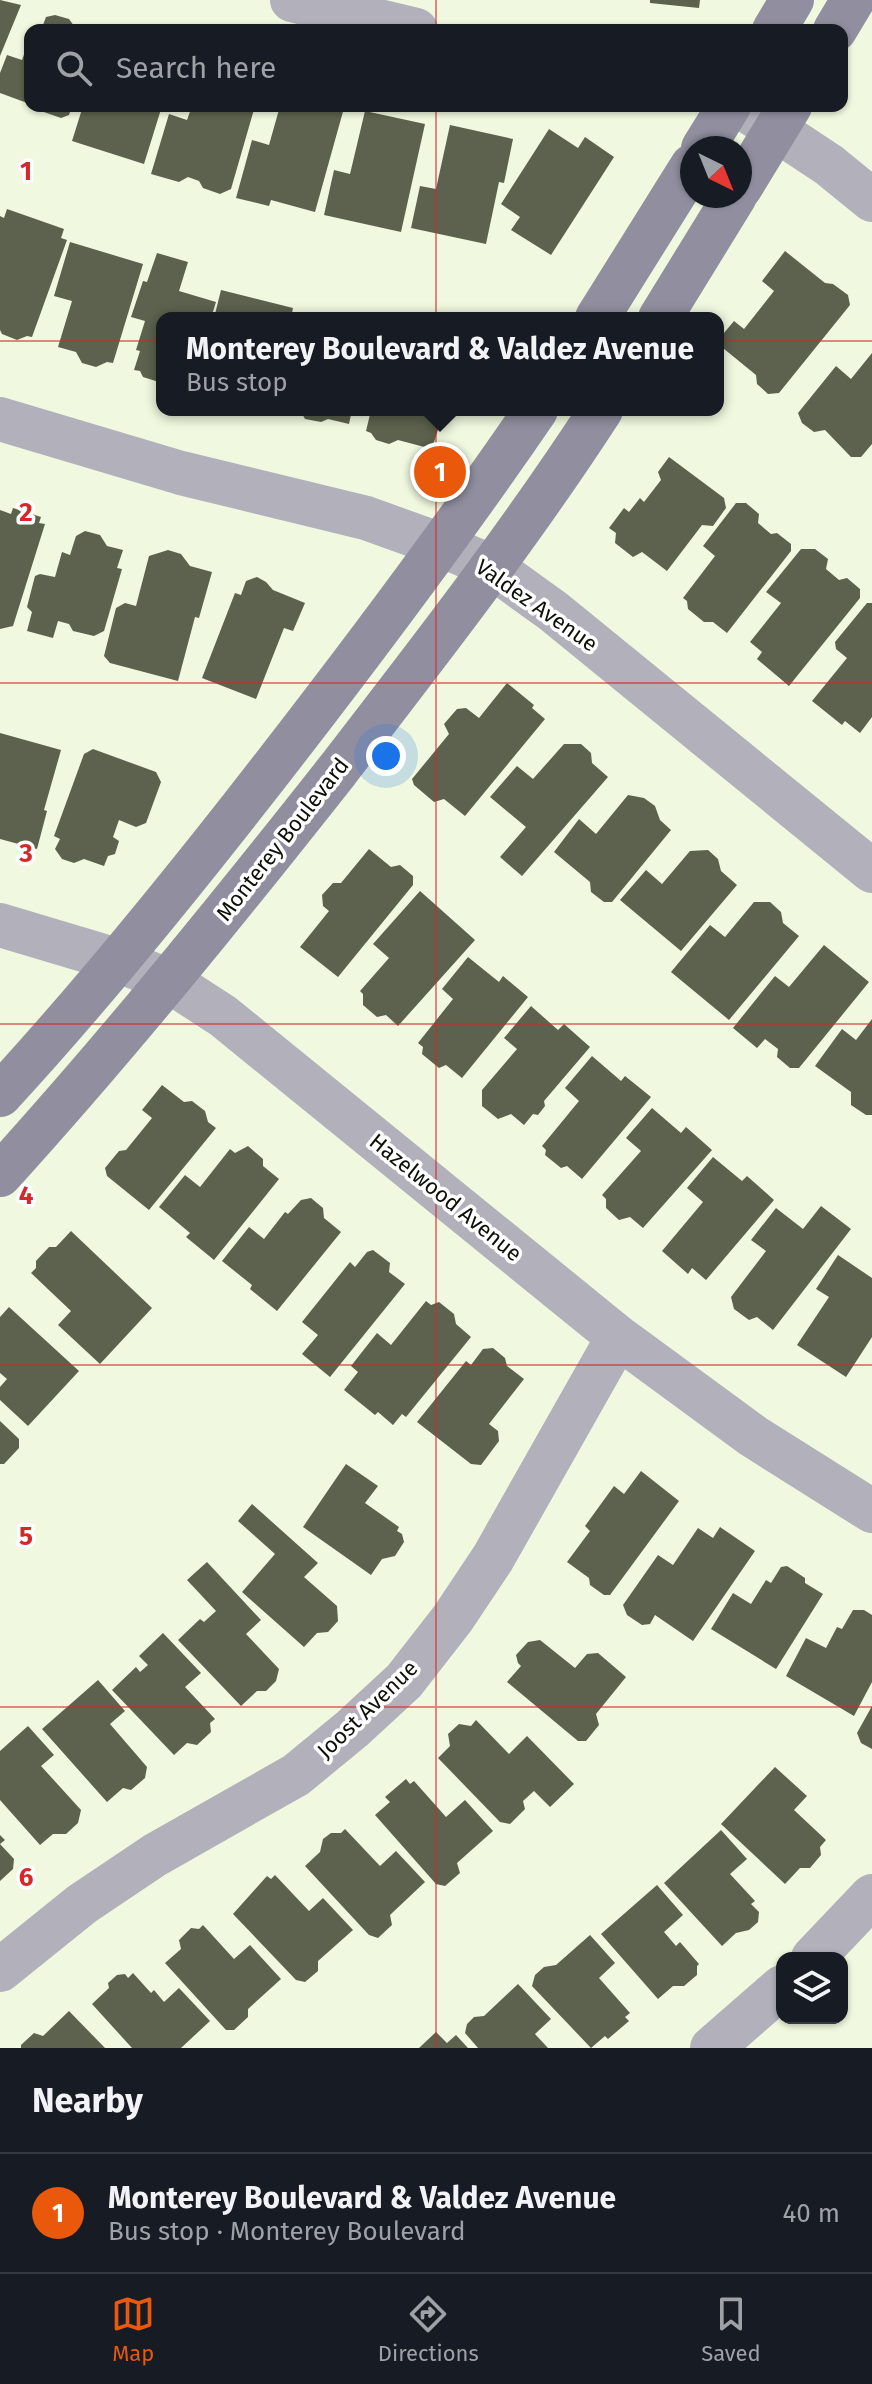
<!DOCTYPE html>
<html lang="en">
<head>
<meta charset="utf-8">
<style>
  :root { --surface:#171b24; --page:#242831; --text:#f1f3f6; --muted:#9ea1a6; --line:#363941; --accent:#ea580c }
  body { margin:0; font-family:"Fira Sans",sans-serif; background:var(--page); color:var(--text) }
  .controls { position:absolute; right:24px; bottom:24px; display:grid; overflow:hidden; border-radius:16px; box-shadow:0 2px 6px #0004 }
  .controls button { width:72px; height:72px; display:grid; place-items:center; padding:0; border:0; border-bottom:2px solid var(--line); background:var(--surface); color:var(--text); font:40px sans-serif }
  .compass { position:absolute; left:680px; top:136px; width:72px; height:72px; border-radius:50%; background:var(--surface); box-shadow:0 2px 6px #0004; rotate:137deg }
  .you { position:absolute; left:386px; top:756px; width:28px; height:28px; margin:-20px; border:6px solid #fff; border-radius:50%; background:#1a73e8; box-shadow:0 0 0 12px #1a73e833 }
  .badge { display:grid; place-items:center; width:52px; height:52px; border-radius:50%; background:var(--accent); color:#fff; font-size:26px; font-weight:700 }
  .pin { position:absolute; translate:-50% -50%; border:4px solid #fff; box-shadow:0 2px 8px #0006 }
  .popup { position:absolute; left:156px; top:312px; width:568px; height:104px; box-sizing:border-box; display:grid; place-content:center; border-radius:16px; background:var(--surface); filter:drop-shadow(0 2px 6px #0005); font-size:26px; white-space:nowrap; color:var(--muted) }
  .popup b { font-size:30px; color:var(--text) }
  .popup::after { content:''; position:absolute; left:50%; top:100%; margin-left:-16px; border:16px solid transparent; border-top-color:var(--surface) }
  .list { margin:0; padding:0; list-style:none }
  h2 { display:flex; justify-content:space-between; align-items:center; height:104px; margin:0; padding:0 32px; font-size:34px }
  h2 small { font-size:26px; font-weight:400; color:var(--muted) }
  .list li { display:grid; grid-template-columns:52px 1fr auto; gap:24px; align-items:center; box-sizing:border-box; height:120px; padding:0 32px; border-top:2px solid var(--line) }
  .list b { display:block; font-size:30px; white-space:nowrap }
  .list p { margin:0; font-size:26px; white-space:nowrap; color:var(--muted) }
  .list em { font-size:26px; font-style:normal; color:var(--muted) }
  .icon { flex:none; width:44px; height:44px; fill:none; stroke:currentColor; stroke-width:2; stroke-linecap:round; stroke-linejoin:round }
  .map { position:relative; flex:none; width:872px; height:2048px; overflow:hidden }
  .search { position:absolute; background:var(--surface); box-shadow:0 2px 6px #0004; left:24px; right:24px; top:24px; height:88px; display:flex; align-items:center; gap:20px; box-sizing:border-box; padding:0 28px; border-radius:16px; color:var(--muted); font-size:30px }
  .sheet { height:224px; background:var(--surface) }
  nav { display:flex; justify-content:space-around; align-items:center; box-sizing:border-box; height:112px; border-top:2px solid var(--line); background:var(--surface); font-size:22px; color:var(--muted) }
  nav a { display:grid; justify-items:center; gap:4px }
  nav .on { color:var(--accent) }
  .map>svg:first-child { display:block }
  .building { fill:#5c624d }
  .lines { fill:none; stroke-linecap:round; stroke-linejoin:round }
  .minor { stroke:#b1b0bb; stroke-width:44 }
  .secondary { stroke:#918f9f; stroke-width:44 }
  .grid { fill:none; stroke:#d62828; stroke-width:2; stroke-opacity:0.55 }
  .labels { text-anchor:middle; stroke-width:7; stroke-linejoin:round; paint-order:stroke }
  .street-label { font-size:22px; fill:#0d1008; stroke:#fff }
  .grid-label { font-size:26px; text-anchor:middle; font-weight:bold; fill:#d62828; stroke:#fff; stroke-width:7; stroke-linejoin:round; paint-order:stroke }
</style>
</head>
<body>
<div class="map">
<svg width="872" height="2048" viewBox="0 0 872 2048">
  <rect width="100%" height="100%" fill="#f0f8df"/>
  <!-- building -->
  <path class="building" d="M0 0 21 5 0 56Z
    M650 0H700L699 8 650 3Z
    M55 15 69 19 77 30H41L46 17Z
    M30 38V104L0 93V73L7 55 22 60Z
    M40 106H72L69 115 61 118 38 110Z
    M83 106H162L144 164 72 141Z
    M192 106H255L231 189 220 194 203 188 199 181 188 177 179 182 151 174 169 114 187 120Z
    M280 106H337L344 108 315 212 271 200 269 206 236 198 252 140 269 145Z
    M365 111 425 124 401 232 324 215 334 170 350 174Z
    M450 125 513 139 504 183 499 182 486 244 411 228 420 186 436 189Z
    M549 129 578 148 585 137 614 157 551 255 511 230 520 217 501 204Z
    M7 209 64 229 61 238 67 240 32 337 27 336 17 340 2 334 0 330V216L4 218Z
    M70 242 143 264 113 363 107 362 96 367 82 363 76 352 58 347 72 301 54 296Z
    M785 251 825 283 833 284 848 295 850 305 779 393 768 394 757 384 756 375 718 344V340L734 321 744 329 774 291 762 281Z
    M157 253 188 262 179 291 216 302 211 318H162V383L143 377 140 371 134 370 140 351 136 350 145 321 131 317 143 281 147 282Z
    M221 290 293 308 291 318H214Z
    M872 353V444L861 457H851L825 430 814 432 802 423 798 413 836 366 851 379Z
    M300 410H352L349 424 328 419 321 422 305 419Z
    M371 410H444L432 449 398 440 389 444 376 440 371 433 366 431Z
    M669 457 724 498 726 508 713 526 702 525 667 571 642 552 633 557 615 543 616 533 609 528 624 508 629 512 640 498 644 502 661 480 658 472Z
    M736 503H746L759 514 758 523 771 534 777 533 791 544V551L727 633 713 622H704L688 609 687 601 683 598 715 556 703 546Z
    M13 508 41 517 39 523 45 524 13 626 0 629V510L11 514Z
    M85 531 100 535 107 546 123 550 117 568 122 569 104 631 94 636 73 631 69 624 58 621 53 638 27 631 32 612 27 607 35 576 40 574 55 577 62 552 70 555 76 536Z
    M801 549H815L828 559 826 569 839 580 847 578 860 589V598L789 686 757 659 762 652 750 642 781 603 766 592Z
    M168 550 181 554 190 566 212 572 199 618 195 617 178 681 110 663 104 656 116 608 125 603 136 606 149 556Z
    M257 577 266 582 273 590 305 603 293 631 284 628 256 699 202 678 235 593 241 595 246 581Z
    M867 603H872V717L860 733 845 721 842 725 812 701 847 658 836 649 835 642Z
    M507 683 534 705 532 708 545 719 465 816 444 799 434 802 414 785 412 779 449 734 444 724 457 709 466 708 479 718Z
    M0 733 61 750 44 810 47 811 37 849 0 839Z
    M564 744H581L591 753 592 763 608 777 522 876 500 857 526 827 490 797 517 766 533 779Z
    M93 749 156 772 161 782 146 823 136 827 119 820 113 837 119 841 115 854 108 856 104 866 84 859 74 863 62 859 55 849 60 839 54 836 84 754Z
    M628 795 644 798 655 806 660 820 671 830 612 902H604L591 892 590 882 554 852 579 819 596 834Z
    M369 849 391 867 400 865 413 876V885L338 977 300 947 329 911 323 906 322 895 333 883H341Z
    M708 850 718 859 721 871 737 885 681 951 620 900 646 870 662 884 690 851Z
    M420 891 475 940 398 1026 386 1015 377 1017 363 1005V994L360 991 389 958 373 944Z
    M754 902H770L781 912 783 923 799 936 729 1020 671 972 710 925 725 937Z
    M824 945 869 982 799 1068H790L777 1057 778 1049 765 1039 757 1048 733 1028 775 976 789 987Z
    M468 957 499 982 503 976 528 997 462 1078 446 1065 439 1068 422 1054 423 1047 418 1043 453 999 442 989Z
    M531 1006 558 1030 564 1024 590 1047 544 1101 545 1106 538 1115 533 1114 524 1125 511 1114 498 1119 482 1106V1090L517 1049 504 1038Z
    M872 1019V1115H866L851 1105V1092L815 1066 842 1029 856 1040Z
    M592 1056 621 1081 625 1076 651 1097 582 1179 567 1166 561 1168 545 1155 546 1150 542 1146 579 1101 565 1088Z
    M162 1085 184 1102 192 1101 205 1111 208 1122 216 1128 149 1210 107 1176 105 1168 119 1151 126 1150 152 1118 142 1110Z
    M652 1108 681 1133 686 1127 712 1150 643 1228 630 1217 619 1220 606 1208V1199L602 1195 641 1151 626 1138Z
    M248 1146 263 1159V1166L279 1179 214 1260 186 1237 190 1233 159 1207 185 1175 200 1187 230 1149 235 1153Z
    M713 1157 742 1181 747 1176 774 1200 706 1280 692 1268 688 1274 662 1251 703 1202 687 1188Z
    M311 1198 323 1208 324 1218 341 1232 277 1311 250 1289 252 1285 222 1261 249 1227 264 1239 285 1212 288 1214 301 1200Z
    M821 1206 851 1229 773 1330 757 1317 749 1320 734 1309 731 1297 766 1251 751 1240 776 1208 803 1229Z
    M71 1231 152 1308 100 1364 58 1325 71 1311 31 1273 36 1268V1261L49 1247H56Z
    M373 1250 390 1263 389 1272 405 1284 330 1377 302 1354 318 1335 302 1322 350 1262 355 1267 367 1252Z
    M838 1255 872 1278V1337L846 1377 797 1345 829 1297 816 1289Z
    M426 1301 431 1305 439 1302 454 1314 456 1324 471 1337 406 1417 402 1414 393 1425 378 1412 375 1415 344 1390 358 1372 351 1366 377 1333 391 1345Z
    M9 1307 79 1371 28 1426 0 1400V1387L7 1379 0 1373V1317Z
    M493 1348 505 1358 507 1366 524 1379 489 1424 498 1431 499 1441 481 1465 471 1464 417 1422 466 1361 471 1365 483 1349Z
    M0 1421 19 1439V1448L4 1464H0Z
    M346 1464 378 1486 365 1503 399 1527 397 1531 402 1534 404 1542 395 1556 382 1559 371 1575 303 1527Z
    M641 1471 679 1501 610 1595H604L590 1585 589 1578 567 1562 590 1531 585 1526 614 1486 624 1494Z
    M252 1504 318 1563 304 1577 337 1606 338 1621 328 1632 317 1633 304 1647 242 1592 275 1554 238 1521Z
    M720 1527 755 1551 693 1641 655 1615 650 1624 642 1625 627 1615 623 1605 658 1555 673 1565 698 1528 713 1538Z
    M207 1562 261 1620 246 1634 279 1669 276 1681 266 1691H257L241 1706 178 1640 200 1619 204 1622 216 1611 187 1580Z
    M787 1566 805 1578V1583L823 1594 776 1669 711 1629 733 1593 751 1604 766 1580 771 1583 781 1567Z
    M853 1610H864L872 1615V1682L854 1716 786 1676 806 1638 826 1648 837 1627 842 1629Z
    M163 1633 201 1673 185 1687 215 1719 210 1723 211 1732 197 1745 187 1743 174 1755 112 1690 136 1667 140 1672 148 1665 139 1656Z
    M540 1640 575 1668 587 1654 598 1653 626 1677 596 1714 599 1725 586 1741H578L507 1682 521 1666 518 1663 516 1655 528 1642Z
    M98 1680 125 1711 110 1724 147 1767 145 1778 131 1790 123 1788 107 1802 42 1729Z
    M872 1706V1749L861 1743 857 1733Z
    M476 1720 509 1754 527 1736 574 1784 550 1807 534 1791 523 1801 525 1809 510 1824 500 1822 438 1758 450 1746 448 1734 459 1724 471 1726Z
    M28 1726 54 1755 41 1766 81 1810 78 1823 66 1834H53L40 1845 0 1800V1751Z
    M775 1767 807 1796 794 1810 826 1840 820 1847 821 1855 810 1868H800L785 1884 721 1824Z
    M406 1779 410 1784 414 1781 446 1817 465 1800 493 1831 457 1863 460 1873 445 1886 436 1884 375 1815 390 1802 385 1797Z
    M345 1829 380 1866 396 1851 425 1882 390 1915 392 1925 378 1938 369 1935 305 1866 320 1852 323 1839 331 1833H341Z
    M721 1830 747 1859 730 1874 755 1901 751 1904 759 1912 758 1922 749 1930 736 1933 722 1946 664 1883Z
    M0 1835 5 1840 0 1844 14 1859 13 1869 0 1881Z
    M275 1875 309 1911 323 1898 353 1930 318 1961V1971L305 1982 296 1980 233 1914 267 1876 271 1879Z
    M657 1885 683 1915 664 1932 676 1946 680 1942 699 1964 697 1966V1975L684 1986H673L658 1999 601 1934Z
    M203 1925 234 1959 250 1945 281 1979 248 2009V2017L234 2030H226L165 1963 181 1949 179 1940 191 1928 199 1929Z
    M590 1935 615 1963 599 1978 630 2013 625 2017 629 2021 608 2039 605 2036 591 2048 532 1986 535 1975 544 1967 556 1965Z
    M133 1973 151 1993 154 1990 164 2002 179 1988 210 2021 181 2048H132L92 2004 109 1988 108 1983 117 1975 125 1974 128 1978Z
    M518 1984 551 2019 535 2034 548 2048H478L465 2033 467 2024 474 2017 484 2016Z
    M69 2011 105 2048H21V2045L34 2033 43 2036Z
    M436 2032 447 2043 456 2035 468 2048H419Z"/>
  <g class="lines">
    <!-- minor -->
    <path class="minor" d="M292 0 416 30
      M740 106 829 165 872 200
      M0 419 181 473 366 518 441 545 492 567 553 611 872 871
      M0 925 117 960 169 981 223 1016 618 1337 753 1436 872 1511
      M813 1958 872 1896
      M0 1970 82 1904 155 1855 296 1775 352 1729 404 1681 453 1618 493 1558 618 1337
      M712 2048 782 1987"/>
    <!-- secondary -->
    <path class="secondary" d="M774 30 792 0
      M835 30 853 0
      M703 148 729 106
      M740 188 790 106
      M597 318 692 166
      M660 318 735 196
      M0 1095C85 1003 164 906 241 808 343 678 443 546 536 410
      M0 1175C118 1045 228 909 337 771 428 653 520 535 601 410"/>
  </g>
  <!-- grid -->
  <path class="grid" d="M436 0V30M436 106V2048M0 341H872M0 683H872M0 1024H872M0 1365H872M0 1707H872"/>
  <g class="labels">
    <!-- street labels -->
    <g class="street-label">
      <text transform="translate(537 605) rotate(35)" y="8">Valdez Avenue</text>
      <text transform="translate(282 839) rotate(-52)" y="8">Monterey Boulevard</text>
      <text transform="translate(446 1197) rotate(39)" y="8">Hazelwood Avenue</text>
      <text transform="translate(367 1709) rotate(-44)" y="8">Joost Avenue</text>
    </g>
  </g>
  <g class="grid-label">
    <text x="26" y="180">1</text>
    <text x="26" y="521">2</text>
    <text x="26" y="862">3</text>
    <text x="26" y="1204">4</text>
    <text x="26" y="1545">5</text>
    <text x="26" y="1886">6</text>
  </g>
</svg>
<div class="controls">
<button><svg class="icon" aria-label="layers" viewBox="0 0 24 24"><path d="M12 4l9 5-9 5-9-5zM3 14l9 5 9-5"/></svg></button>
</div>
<svg class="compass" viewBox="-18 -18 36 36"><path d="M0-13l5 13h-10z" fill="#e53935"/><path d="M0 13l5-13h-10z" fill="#9ea1a6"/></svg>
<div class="you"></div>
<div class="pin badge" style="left:440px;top:472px">1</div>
<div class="popup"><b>Monterey Boulevard &amp; Valdez Avenue</b>Bus stop</div>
<div class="search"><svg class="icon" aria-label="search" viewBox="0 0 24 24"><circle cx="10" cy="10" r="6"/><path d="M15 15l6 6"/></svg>Search here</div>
</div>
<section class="sheet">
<h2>Nearby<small></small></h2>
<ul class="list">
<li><span class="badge">1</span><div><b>Monterey Boulevard &amp; Valdez Avenue</b><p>Bus stop · Monterey Boulevard</p></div><em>40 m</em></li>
</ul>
</section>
<nav>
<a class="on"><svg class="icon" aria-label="map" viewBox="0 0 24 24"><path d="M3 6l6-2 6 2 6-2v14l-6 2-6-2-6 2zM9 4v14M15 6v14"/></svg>Map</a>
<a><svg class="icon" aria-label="directions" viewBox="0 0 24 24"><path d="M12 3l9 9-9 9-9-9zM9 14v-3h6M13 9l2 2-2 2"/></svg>Directions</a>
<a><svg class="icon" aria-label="saved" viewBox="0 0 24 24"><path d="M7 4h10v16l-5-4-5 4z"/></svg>Saved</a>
</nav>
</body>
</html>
